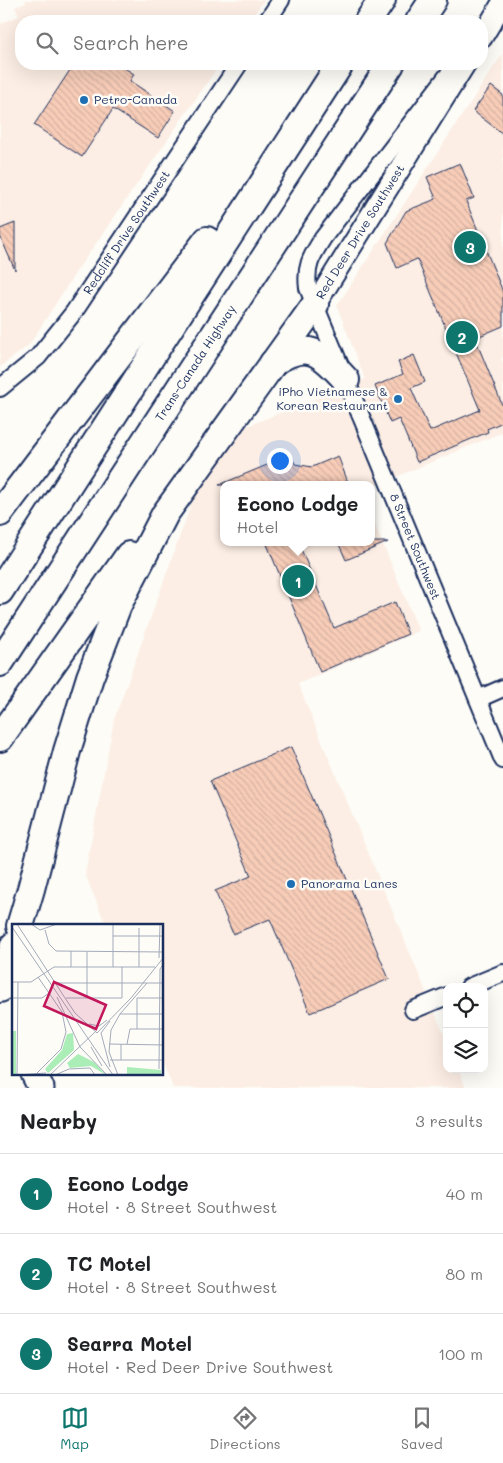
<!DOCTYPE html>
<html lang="en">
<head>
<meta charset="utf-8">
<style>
  :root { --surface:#fff; --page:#f6f6f6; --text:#202124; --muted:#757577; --line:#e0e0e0; --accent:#0f766e }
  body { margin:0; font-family:Mali,sans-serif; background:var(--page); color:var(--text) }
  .controls { position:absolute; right:15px; bottom:15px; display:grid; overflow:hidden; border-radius:10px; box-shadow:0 5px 20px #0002 }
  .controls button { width:45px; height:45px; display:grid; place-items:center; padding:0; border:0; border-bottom:1px solid var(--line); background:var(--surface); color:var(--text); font:25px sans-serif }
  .you { position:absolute; left:279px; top:460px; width:18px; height:18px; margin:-12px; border:4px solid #fff; border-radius:50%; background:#1a73e8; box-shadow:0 0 0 8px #1a73e833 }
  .badge { display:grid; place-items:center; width:32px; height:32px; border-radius:50%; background:var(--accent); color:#fff; font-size:16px; font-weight:700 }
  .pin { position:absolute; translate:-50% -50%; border:2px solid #fff; box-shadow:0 1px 5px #0006 }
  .popup { position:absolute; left:220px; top:481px; width:155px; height:65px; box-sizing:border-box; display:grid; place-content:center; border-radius:10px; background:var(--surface); filter:drop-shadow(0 1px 4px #0005); font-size:16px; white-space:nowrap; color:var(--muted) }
  .popup b { font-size:19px; color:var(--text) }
  .popup::after { content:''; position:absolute; left:50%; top:100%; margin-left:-10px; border:10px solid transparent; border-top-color:var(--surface) }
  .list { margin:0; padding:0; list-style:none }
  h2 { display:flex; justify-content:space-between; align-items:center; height:65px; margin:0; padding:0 20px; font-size:21px }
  h2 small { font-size:16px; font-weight:400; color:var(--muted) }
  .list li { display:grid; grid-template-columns:32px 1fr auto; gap:15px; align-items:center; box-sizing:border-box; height:80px; padding:0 20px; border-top:1px solid var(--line) }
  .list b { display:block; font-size:19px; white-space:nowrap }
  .list p { margin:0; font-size:16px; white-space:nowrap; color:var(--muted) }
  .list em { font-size:16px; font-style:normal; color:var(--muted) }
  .icon { flex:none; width:28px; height:28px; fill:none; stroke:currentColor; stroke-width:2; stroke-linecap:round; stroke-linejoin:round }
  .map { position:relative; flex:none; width:503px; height:1088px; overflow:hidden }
  .search { position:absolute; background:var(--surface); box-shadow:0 5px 20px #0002; left:15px; right:15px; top:15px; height:55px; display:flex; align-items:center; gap:12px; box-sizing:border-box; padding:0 18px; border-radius:20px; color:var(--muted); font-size:19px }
  .sheet { height:305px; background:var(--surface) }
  nav { display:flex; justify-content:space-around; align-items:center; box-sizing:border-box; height:70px; border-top:1px solid var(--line); background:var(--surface); font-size:14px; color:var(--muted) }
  nav a { display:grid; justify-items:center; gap:2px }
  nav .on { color:var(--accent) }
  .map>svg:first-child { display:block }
  .built { fill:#fceee4 }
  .building { fill:url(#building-back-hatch); stroke:#1b2f5e }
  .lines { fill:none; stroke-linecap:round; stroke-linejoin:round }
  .minor-casing { stroke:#1b2f5e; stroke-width:20 }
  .tertiary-casing { stroke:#1b2f5e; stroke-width:24 }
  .primary-casing { stroke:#1b2f5e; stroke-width:29 }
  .trunk-casing { stroke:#1b2f5e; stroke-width:30 }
  .minor { stroke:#fdfcf7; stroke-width:16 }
  .tertiary { stroke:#fdfcf7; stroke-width:20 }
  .primary { stroke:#fdfcf7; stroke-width:25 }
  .trunk { stroke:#fdfcf7; stroke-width:26 }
  .poi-dot { fill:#1f6fb2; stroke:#fdfcf7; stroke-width:2 }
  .labels { text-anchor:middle; stroke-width:5; stroke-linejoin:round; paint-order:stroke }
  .poi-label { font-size:12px; fill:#1b2f5e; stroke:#fdfcf7; text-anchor:start }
  .street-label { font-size:12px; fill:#1b2f5e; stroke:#fdfcf7 }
  .inset-road { fill:none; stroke:#a3aaba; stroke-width:1 }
  .view { fill:#c2185b; fill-opacity:0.15; stroke:#c2185b; stroke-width:2.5 }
  .inset-edge { fill:none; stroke:#1b2f5e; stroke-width:2.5 }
</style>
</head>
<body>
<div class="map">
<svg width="503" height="1088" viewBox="0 0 503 1088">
  <defs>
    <pattern id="building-back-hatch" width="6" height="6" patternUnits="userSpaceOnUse" patternTransform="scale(1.25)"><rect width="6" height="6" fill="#f8cdb8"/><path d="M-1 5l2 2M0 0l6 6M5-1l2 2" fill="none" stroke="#d4b0a1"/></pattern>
  </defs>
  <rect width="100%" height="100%" fill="#fdfcf7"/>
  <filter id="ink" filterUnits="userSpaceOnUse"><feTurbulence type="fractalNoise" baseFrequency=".02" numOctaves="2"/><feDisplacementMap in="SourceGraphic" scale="10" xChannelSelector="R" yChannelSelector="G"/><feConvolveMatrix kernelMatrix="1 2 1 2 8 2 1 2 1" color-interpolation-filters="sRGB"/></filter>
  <g filter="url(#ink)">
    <!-- built -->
    <path class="built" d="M25 0H264L249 21H21V64H220L76 272 29 345 0 367V24L19 16 15 7 26 3Z
      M503 53V357L501 358 503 363V432L372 487V485H224V542H372V518L419 631 298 684 447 1042V1069H458L466 1088H173L163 1063 162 926 106 925 85 874 114 720 196 491 240 429 365 379 337 306Z"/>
    <!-- building -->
    <path class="building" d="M74 64H118L134 74 130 81 175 111 158 138 113 109 82 157 34 125Z
      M491 86 503 95V134L473 111Z
      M460 163 474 198 466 201 503 292V326L475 338 503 407V422L487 429 488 432 417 462 399 419 390 423 375 386 403 374 398 362 414 355 425 382 411 388 430 431 480 410 417 259 397 268 387 243 406 211 436 199 427 177Z
      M15 223V270L0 236V229Z
      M291 455 295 464 312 467 338 456 349 485H219Z
      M266 542H298L334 628 395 602 408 634 320 672Z
      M338 542H388L346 560Z
      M291 747 389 979 310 1013 270 919 233 934 215 891 251 876 210 781Z"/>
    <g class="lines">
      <!-- minor casing -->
      <g class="minor-casing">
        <g id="minor">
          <path d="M267 21 281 0"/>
          <path id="s1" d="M454 67 323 238C312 256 305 265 308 288L503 760"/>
          <path id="s2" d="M0 388 38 357 74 312 239 64"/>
          <path d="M478 699 503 688"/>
          <path d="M469 987 503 973"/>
          <path d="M413 1010 447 996"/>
        </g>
      </g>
      <!-- tertiary casing -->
      <g class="tertiary-casing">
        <g id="tertiary">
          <path d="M482 37 503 2"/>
          <path id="s3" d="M315 305 465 64"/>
        </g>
      </g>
      <!-- primary casing -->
      <g class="primary-casing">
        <path id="primary" d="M34 1074 41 1088"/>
      </g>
      <!-- trunk casing -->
      <g class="trunk-casing">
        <g id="trunk">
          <path d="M368 21 382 0"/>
          <path d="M419 21 433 0"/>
          <path d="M273 363C307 339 321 352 346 380"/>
          <path d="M0 513 207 240"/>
          <path d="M0 591 340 64"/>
          <path id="s4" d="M0 663 391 64"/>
          <path d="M0 738 129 555"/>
          <path d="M20 926 31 889 67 751 90 677 118 605 165 514 315 305"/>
          <path d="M0 989 14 945"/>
        </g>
      </g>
      <!-- minor -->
      <use href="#minor" class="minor"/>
      <!-- tertiary -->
      <use href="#tertiary" class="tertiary"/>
      <!-- primary -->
      <use href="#primary" class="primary"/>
      <!-- trunk -->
      <use href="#trunk" class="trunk"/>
    </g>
  </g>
  <!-- markers -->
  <g class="poi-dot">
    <circle cx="84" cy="100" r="5"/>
    <circle cx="398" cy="399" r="5"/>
    <circle cx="291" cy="884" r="5"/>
  </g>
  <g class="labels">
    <!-- poi labels -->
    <g class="poi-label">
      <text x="94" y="104">Petro-Canada</text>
      <text x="388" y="396" text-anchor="end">iPho Vietnamese &amp;<tspan x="388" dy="14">Korean Restaurant</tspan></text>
      <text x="301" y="888">Panorama Lanes</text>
    </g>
    <!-- street labels -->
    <g class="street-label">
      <text dy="4" stroke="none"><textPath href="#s2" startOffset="202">Redcliff Drive Southwest</textPath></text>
      <text dy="4" stroke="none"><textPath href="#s3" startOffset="86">Red Deer Drive Southwest</textPath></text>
      <text dy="4" stroke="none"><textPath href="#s4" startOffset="358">Trans-Canada Highway</textPath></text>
      <text dy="4" stroke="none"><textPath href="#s1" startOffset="549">8 Street Southwest</textPath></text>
    </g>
  </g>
  <!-- overview -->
  <g transform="translate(12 924)">
    <rect width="151" height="151" fill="#fdfcf7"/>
    <path d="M61 109 62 126 36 149 33 145 50 126 55 110ZM66 130 82 138 94 151 79 142 58 144 55 139ZM115 143 149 146V151H120L115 150Z" fill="#aaedb7"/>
    <path d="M0 107H4V151H0Z" fill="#aaedb7"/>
    <path class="inset-road" d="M5 0 53 74M19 0 28 6 45 0M0 3 101 151M33 6 37 20 44 27 152 28M101 12H152M59 27V43M147 34 148 0M101 43V0M127 43V4M0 58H19L42 43H143M42 59H152M45 73 68 123 95 151M0 74H30L37 69M53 74 63 89 85 109M54 74H110V43M75 74V28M125 74V105M125 74H152M108 90H152M98 97 89 109 98 143M77 100 87 102 95 96M85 109 119 74 152 33M97 120 152 121M115 120 118 105H152M79 123 90 142M98 136H152M109 136V120M147 145 148 45 152 39M5 151 6 58M5 151 34 149M23 151 49 125 54 108 50 88 26 53M38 151 84 107M43 151 57 145 78 144 83 151M106 151 97 128 99 106 108 90 135 59"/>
    <path class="view" d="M42 58 94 81 84 105 32 82Z"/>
    <rect width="151" height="151" class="inset-edge"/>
  </g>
</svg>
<div class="controls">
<button><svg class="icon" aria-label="locate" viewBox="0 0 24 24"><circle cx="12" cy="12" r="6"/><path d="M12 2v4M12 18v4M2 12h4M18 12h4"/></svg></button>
<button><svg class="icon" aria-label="layers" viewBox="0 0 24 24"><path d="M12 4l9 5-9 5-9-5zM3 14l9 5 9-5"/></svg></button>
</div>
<div class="you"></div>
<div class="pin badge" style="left:298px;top:581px">1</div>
<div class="popup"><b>Econo Lodge</b>Hotel</div>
<div class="pin badge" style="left:462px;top:337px">2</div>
<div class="pin badge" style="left:470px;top:247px">3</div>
<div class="search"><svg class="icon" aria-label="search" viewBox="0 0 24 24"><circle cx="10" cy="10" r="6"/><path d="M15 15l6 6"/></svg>Search here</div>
</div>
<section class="sheet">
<h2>Nearby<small>3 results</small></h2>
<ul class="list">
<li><span class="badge">1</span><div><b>Econo Lodge</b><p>Hotel · 8 Street Southwest</p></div><em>40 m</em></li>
<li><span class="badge">2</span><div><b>TC Motel</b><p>Hotel · 8 Street Southwest</p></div><em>80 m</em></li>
<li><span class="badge">3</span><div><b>Searra Motel</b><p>Hotel · Red Deer Drive Southwest</p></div><em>100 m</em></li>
</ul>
</section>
<nav>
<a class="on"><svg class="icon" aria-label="map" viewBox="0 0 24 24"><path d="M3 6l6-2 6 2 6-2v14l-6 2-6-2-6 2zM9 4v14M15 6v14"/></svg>Map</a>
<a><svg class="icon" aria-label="directions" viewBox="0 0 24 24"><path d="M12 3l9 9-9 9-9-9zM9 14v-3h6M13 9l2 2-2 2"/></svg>Directions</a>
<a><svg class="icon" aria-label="saved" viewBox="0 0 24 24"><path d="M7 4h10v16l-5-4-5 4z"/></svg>Saved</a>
</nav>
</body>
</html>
